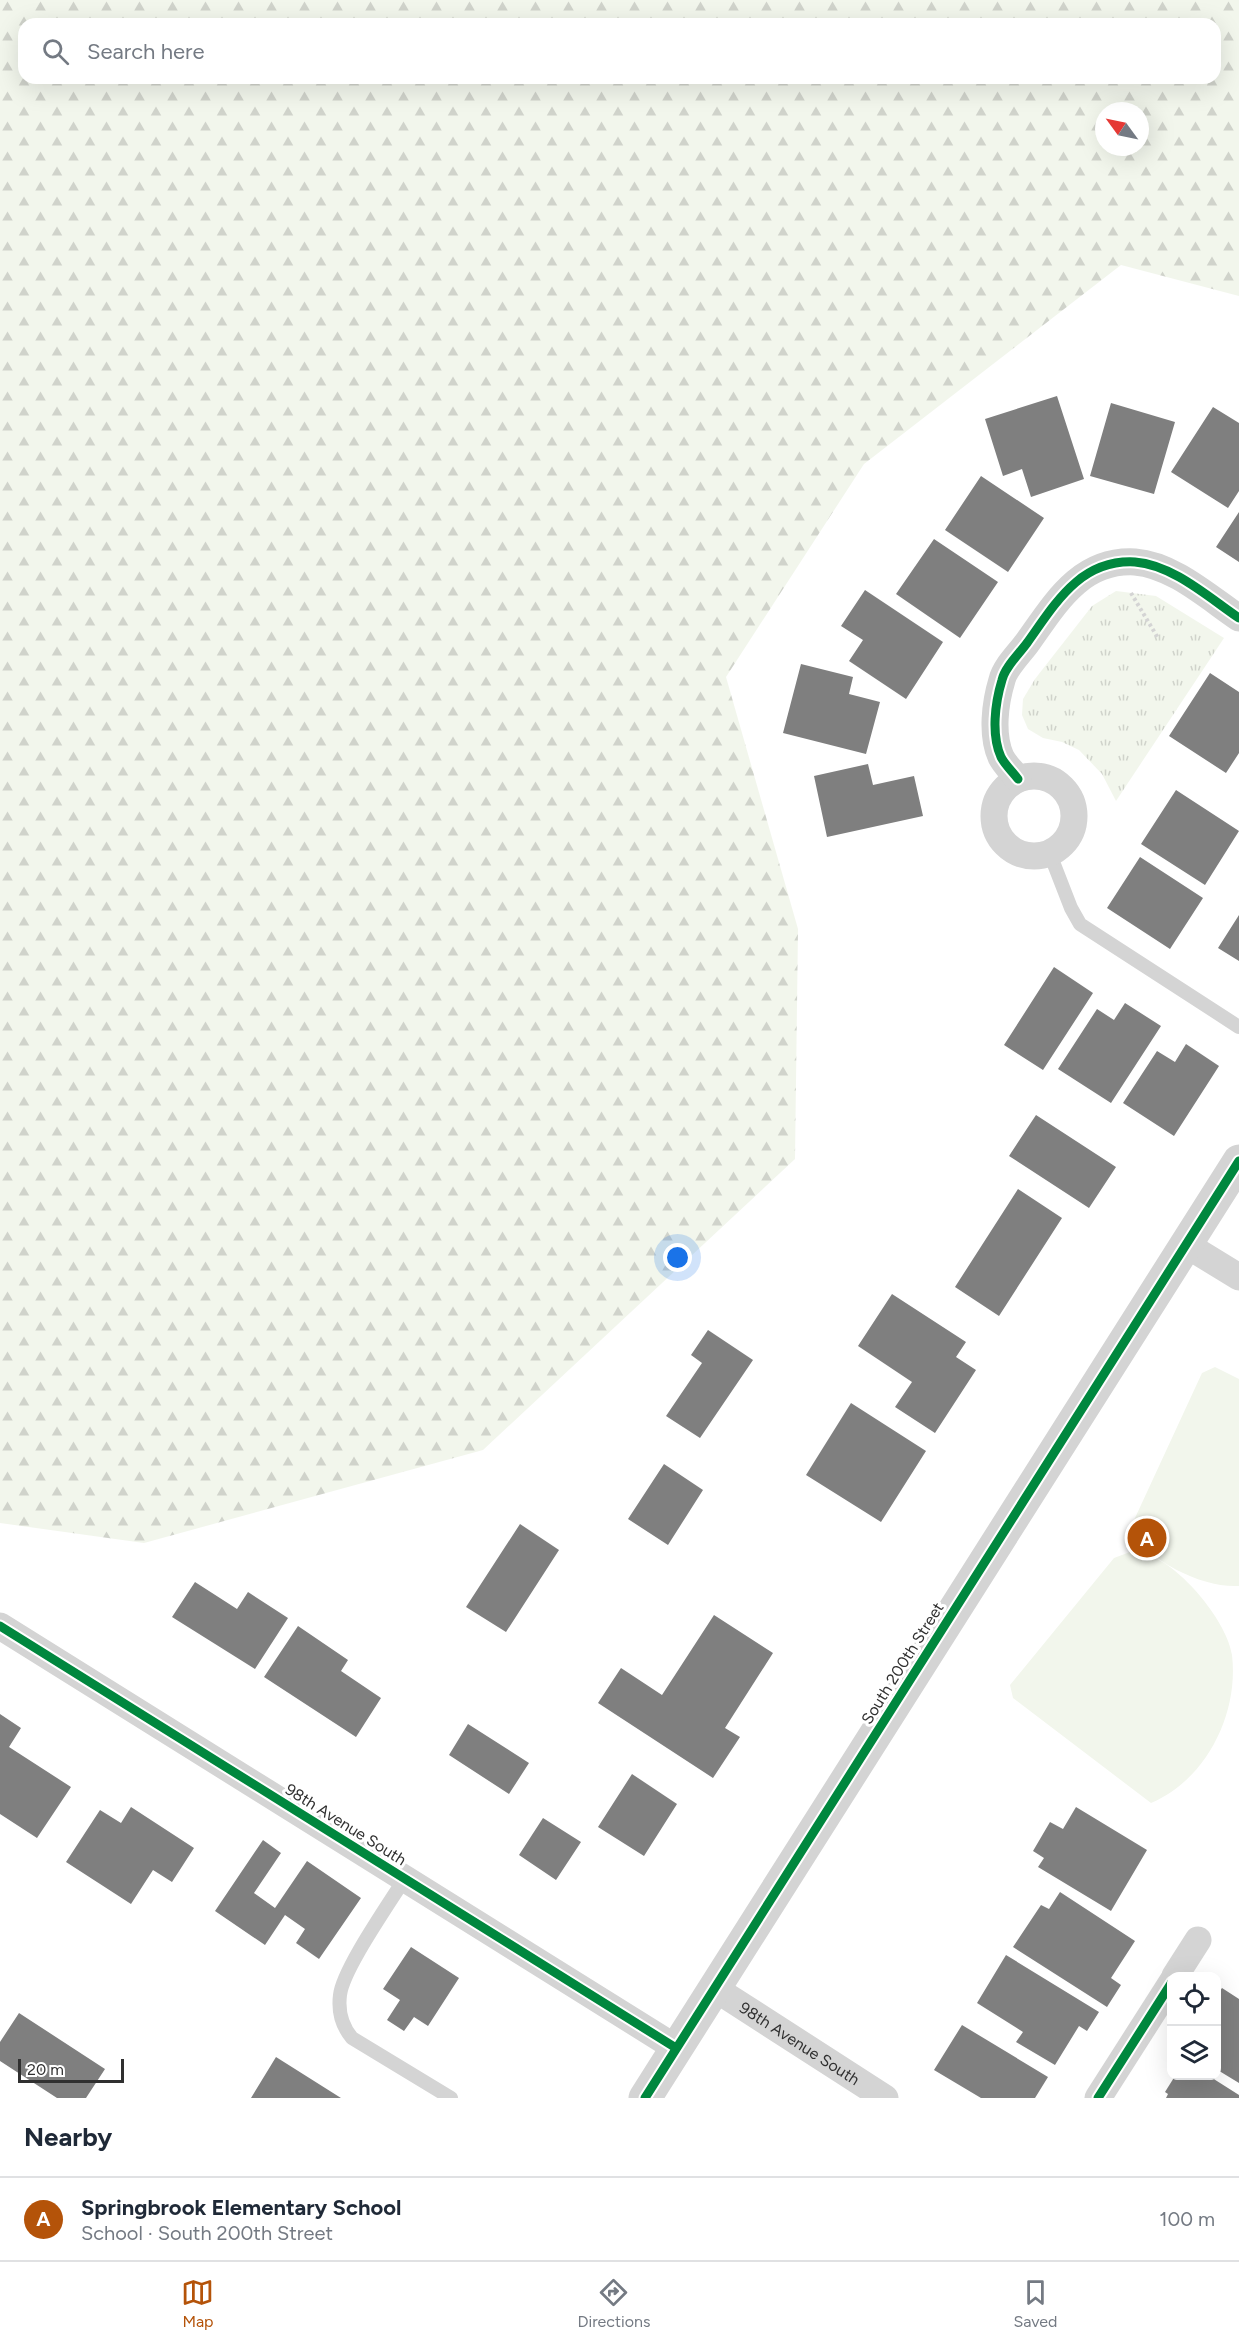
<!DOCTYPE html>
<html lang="en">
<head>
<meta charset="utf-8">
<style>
  :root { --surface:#fff; --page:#f6f6f7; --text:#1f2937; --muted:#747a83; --line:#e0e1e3; --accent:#b45309 }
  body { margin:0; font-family:Figtree,sans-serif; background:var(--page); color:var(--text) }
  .controls { position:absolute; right:18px; bottom:18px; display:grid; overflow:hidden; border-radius:12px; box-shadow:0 6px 24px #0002 }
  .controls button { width:54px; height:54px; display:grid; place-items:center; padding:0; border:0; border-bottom:2px solid var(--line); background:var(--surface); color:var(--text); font:30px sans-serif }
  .compass { position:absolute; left:1095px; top:102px; width:54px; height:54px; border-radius:50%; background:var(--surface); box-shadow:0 6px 24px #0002; rotate:303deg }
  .scale { position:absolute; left:18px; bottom:15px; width:106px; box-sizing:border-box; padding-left:6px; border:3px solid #303030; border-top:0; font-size:16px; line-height:21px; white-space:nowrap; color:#303030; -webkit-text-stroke:4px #fff; paint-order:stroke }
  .you { position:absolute; left:678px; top:1258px; width:21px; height:21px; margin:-15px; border:4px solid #fff; border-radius:50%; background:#1a73e8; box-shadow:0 0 0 9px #1a73e833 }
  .badge { display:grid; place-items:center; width:39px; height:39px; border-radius:50%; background:var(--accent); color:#fff; font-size:20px; font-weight:700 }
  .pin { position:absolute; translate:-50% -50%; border:3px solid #fff; box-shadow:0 2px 6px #0006 }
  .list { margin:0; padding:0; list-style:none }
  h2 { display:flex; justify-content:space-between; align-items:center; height:78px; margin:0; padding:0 24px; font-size:26px }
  h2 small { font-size:20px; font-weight:400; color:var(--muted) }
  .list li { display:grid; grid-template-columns:39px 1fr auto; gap:18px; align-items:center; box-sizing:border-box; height:84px; padding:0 24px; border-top:2px solid var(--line) }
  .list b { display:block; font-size:22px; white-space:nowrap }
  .list p { margin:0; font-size:20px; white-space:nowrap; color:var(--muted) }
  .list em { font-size:20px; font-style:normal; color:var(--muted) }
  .icon { flex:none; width:33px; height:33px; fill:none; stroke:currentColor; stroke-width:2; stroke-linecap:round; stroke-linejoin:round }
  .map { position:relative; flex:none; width:1239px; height:2098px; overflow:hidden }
  .search { position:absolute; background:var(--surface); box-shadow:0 6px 24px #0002; left:18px; right:18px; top:18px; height:66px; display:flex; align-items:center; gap:15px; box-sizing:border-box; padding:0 21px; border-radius:18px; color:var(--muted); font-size:22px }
  .sheet { height:162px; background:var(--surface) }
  nav { display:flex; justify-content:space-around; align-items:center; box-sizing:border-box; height:84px; border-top:2px solid var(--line); background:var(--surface); font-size:16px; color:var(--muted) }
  nav a { display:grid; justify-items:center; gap:3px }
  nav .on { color:var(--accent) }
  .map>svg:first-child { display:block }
  .forest { fill:url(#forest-firs); fill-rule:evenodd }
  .park { fill:url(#park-tufts) }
  .pitch { fill:#f2f6ec }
  .building { fill:#7f7f7f }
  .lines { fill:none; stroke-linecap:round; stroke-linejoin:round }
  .path { stroke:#d4d4d4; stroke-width:4; stroke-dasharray:3 3; stroke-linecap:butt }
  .service { stroke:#d4d4d4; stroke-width:14 }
  .minor { stroke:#d4d4d4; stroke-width:27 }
  .tertiary { stroke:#d4d4d4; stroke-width:33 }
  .cycleway-casing { stroke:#fff; stroke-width:13 }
  .cycleway { stroke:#00873e; stroke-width:9 }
  .labels { text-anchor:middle; stroke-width:6; stroke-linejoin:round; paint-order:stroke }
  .street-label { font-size:16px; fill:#303030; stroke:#fff }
</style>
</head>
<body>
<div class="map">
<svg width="1239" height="2098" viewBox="0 0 1239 2098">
  <defs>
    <pattern id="forest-firs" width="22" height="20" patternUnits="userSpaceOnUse" patternTransform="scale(1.5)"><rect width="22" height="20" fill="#f2f6ec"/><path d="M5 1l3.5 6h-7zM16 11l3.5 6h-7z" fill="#d0d3cb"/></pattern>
    <pattern id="park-tufts" width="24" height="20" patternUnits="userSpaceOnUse" patternTransform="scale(1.5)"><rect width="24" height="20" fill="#f2f6ec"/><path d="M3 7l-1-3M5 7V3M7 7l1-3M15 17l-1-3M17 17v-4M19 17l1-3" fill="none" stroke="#d0d3cb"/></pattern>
  </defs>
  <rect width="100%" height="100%" fill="#fff"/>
  <!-- forest -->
  <path class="forest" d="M0 0H1239V296L1121 265 864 464 726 677 798 929 795 1159 483 1450 144 1543 0 1523ZM24 24H1215V78H24ZM1104 111H1140V147H1104Z"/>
  <!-- park -->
  <path class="park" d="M1116 591 1156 596 1224 638 1116 801 1102 774 1079 750 1062 742 1043 738 1028 729 1022 715 1023 699 1035 679 1092 606Z"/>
  <!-- pitch -->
  <path class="pitch" d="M1215 1367 1239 1379V1586C1201 1588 1151 1561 1129 1531L1202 1373Z
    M1130 1552C1138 1554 1146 1554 1153 1557 1184 1570 1227 1622 1232 1655 1239 1714 1206 1780 1151 1803L1013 1698 1010 1685 1114 1558Z"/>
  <!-- building -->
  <path class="building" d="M1057 396 1084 479 1031 497 1022 469 1003 476 985 419Z
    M1111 403 1175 422 1154 494 1090 476Z
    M1213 407 1239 423V491L1228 508 1171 472Z
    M981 476 1044 518 1008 572 945 530Z
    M1239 512V562L1216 547Z
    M934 539 998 582 960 638 896 594Z
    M865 590 943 642 906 699 849 661 863 640 841 626Z
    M801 664 853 677 849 694 880 702 866 754 783 733Z
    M1210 673 1239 692V753L1226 773 1169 736Z
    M868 764 873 785 914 776 923 816 827 837 814 776Z
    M1176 790 1239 831 1205 885 1141 844Z
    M1140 857 1203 898 1170 949 1107 908Z
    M1239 915V961L1218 948Z
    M1054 967 1093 993 1043 1070 1004 1045Z
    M1125 1003 1161 1026 1111 1103 1058 1069 1097 1009 1114 1020Z
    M1186 1044 1219 1066 1174 1136 1123 1103 1157 1051 1175 1062Z
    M1036 1115 1116 1167 1089 1208 1009 1156Z
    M1018 1189 1062 1218 999 1316 955 1287Z
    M892 1294 966 1342 956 1357 976 1370 935 1433 895 1407 912 1382 858 1346Z
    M708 1330 753 1360 700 1438 666 1416 702 1363 691 1355Z
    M851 1403 926 1451 881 1522 806 1475Z
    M664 1464 703 1490 668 1545 628 1519Z
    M520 1524 559 1550 506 1632 466 1607Z
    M195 1582 237 1609 248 1592 288 1618 255 1669 172 1617Z
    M714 1615 773 1653 725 1728 740 1737 713 1778 598 1703 621 1668 662 1695Z
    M298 1626 348 1660 341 1671 381 1698 356 1737 264 1677Z
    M0 1714 21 1728 9 1747 71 1787 37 1838 0 1814Z
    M468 1724 529 1763 509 1794 449 1755Z
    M632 1774 677 1804 644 1856 598 1827Z
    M131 1807 194 1848 172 1882 153 1870 131 1904 66 1862 100 1810 121 1823Z
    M1076 1807 1147 1850 1111 1911 1038 1867 1044 1858 1033 1851 1050 1822 1063 1829Z
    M543 1818 581 1842 556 1880 519 1855Z
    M263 1840 281 1853 254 1893 275 1908 307 1861 361 1898 319 1959 296 1943 305 1929 285 1915 265 1945 215 1911Z
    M1060 1892 1135 1941 1111 1978 1121 1985 1107 2007 1013 1947 1041 1905 1049 1909Z
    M411 1947 459 1978 428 2026 414 2017 404 2031 387 2020 400 2000 383 1989Z
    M1006 1955 1099 2012 1087 2031 1079 2026 1055 2065 1016 2042 1023 2032 977 2003Z
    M1222 1988 1239 1999V2083L1216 2069V1996Z
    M19 2013 105 2069 86 2098H57L0 2061V2042Z
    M962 2025 1048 2077 1035 2098H981L934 2070Z
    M276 2057 341 2098H251Z
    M1175 2076H1209L1239 2095V2098H1166L1168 2094 1165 2092Z"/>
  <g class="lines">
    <!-- path -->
    <path class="path" d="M1131 593 1158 638"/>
    <!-- service -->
    <path class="service" d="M1050 854 1071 908 1080 924 1239 1027
      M405 1878C389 1904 343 1969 340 1995 338 2011 342 2026 352 2038L451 2098"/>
    <!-- minor -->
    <g class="minor">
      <circle cx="1034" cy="816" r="40"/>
      <path d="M1018 779C1013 772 1005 765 1001 757 991 735 995 703 1002 680 1005 667 1019 654 1027 643 1055 604 1080 559 1135 562 1173 565 1208 597 1239 618"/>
      <path d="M1185 1244 1239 1277"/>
      <path d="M0 1626 676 2048"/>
      <path d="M1175 1976 1198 1940"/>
      <path id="s1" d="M714 1988 885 2098"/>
      <path d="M1098 2098 1172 1982"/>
    </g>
    <!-- tertiary -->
    <path class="tertiary" d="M645 2098 1239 1161"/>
    <!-- cycleway casing -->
    <g class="cycleway-casing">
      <path id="cycleway" d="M1018 779C1013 772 1005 765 1001 757 991 735 995 703 1002 680 1005 667 1019 654 1027 643 1055 604 1080 559 1135 562 1173 565 1208 597 1239 618
        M0 1626 676 2048
        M645 2098 1239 1161
        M1098 2098 1172 1982"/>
    </g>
    <!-- cycleway -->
    <use href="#cycleway" class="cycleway"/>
  </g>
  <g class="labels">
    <!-- street labels -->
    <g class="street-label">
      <text transform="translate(902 1663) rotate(-58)" y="6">South 200th Street</text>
      <text transform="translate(346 1824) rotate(32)" y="6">98th Avenue South</text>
      <text dy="6" stroke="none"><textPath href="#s1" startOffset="102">98th Avenue South</textPath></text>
    </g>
  </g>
</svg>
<div class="controls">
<button><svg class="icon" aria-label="locate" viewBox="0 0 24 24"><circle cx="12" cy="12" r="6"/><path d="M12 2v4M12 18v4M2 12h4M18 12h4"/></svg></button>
<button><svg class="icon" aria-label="layers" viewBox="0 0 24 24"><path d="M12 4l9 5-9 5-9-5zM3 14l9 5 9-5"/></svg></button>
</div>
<svg class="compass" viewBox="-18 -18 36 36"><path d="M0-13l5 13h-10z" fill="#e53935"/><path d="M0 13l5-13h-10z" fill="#747a83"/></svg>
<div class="scale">20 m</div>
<div class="you"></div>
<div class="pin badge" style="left:1147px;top:1538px">A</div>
<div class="search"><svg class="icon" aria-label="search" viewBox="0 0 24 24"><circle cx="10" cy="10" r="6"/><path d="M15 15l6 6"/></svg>Search here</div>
</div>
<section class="sheet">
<h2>Nearby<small></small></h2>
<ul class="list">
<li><span class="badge">A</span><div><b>Springbrook Elementary School</b><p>School · South 200th Street</p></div><em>100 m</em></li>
</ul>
</section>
<nav>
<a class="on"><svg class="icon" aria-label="map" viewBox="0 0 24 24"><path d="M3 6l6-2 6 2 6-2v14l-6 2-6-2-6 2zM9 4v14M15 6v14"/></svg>Map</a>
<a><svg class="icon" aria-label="directions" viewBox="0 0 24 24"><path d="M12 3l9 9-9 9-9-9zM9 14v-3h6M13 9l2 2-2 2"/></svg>Directions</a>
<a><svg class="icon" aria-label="saved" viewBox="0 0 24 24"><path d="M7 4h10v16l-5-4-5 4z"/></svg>Saved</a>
</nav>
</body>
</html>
